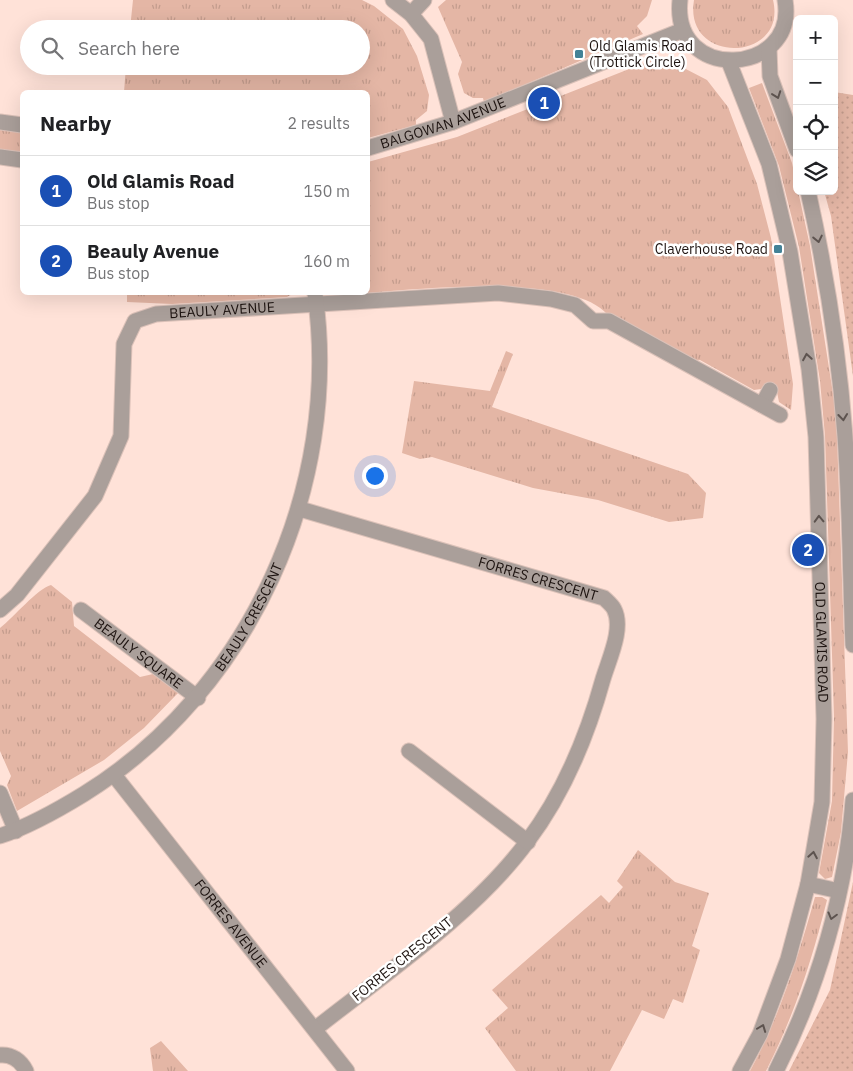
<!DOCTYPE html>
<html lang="en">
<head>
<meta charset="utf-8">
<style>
  :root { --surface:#fff; --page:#f2f2f2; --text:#202124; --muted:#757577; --line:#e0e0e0; --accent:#438297 }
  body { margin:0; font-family:"IBM Plex Sans",sans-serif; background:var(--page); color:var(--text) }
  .controls { position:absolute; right:15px; top:15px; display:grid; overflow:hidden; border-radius:8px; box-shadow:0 5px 20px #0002 }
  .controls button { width:45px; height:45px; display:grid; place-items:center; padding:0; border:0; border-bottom:1px solid var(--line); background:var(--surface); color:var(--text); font:25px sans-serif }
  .you { position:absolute; left:374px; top:475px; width:18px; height:18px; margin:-12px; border:4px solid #fff; border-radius:50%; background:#1a73e8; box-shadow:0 0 0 8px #1a73e833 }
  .badge { display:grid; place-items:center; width:32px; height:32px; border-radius:50%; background:var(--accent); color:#fff; font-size:16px; font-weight:700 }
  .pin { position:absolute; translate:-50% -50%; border:2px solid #fff; box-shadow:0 1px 5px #0006 }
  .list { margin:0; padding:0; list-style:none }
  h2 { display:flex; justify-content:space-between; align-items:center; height:65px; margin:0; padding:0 20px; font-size:21px }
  h2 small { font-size:16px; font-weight:400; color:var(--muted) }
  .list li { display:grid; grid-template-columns:32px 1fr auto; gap:15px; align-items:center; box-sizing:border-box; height:70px; padding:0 20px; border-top:1px solid var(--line) }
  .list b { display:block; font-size:19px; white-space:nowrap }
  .list p { margin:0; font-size:16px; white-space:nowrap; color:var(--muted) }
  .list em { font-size:16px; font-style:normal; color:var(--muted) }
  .icon { flex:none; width:28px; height:28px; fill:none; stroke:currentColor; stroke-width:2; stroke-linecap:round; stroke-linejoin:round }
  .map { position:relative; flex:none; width:853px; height:1071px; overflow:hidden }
  .search { position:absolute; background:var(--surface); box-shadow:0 5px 20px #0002; left:20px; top:20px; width:350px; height:55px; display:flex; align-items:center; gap:12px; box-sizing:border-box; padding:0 18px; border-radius:28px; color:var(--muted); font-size:19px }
  .panel { position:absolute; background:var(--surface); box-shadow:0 5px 20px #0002; left:20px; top:90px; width:350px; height:205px; border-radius:8px }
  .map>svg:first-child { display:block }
  .grass { fill:url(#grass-tufts) }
  .park { fill:url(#park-dots) }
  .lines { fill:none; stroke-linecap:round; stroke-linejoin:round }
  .minor-casing { stroke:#dbc1b8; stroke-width:17 }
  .tertiary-casing { stroke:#dbc1b8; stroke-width:17 }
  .minor { stroke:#aa9f9a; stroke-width:15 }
  .tertiary { stroke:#aa9f9a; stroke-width:15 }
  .oneway { stroke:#5d534f }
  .poi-dot { fill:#438297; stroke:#fff; stroke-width:2 }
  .labels { text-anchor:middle; stroke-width:5; stroke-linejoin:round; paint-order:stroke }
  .poi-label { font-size:14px; fill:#1e1411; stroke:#fff; text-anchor:start }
  .street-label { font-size:14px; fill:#1e1411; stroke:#fff }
</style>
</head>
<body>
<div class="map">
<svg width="853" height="1071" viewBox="0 0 853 1071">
  <defs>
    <pattern id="grass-tufts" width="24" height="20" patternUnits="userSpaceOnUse" patternTransform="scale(1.25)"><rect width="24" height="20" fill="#e4b6a5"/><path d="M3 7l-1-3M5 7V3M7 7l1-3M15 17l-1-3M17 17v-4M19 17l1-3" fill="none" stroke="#c39c8d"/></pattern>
    <pattern id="park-dots" width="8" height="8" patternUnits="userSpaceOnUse" patternTransform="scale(1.25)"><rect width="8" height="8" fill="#e4b6a5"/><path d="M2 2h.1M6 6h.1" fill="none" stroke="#c39c8d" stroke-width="1.8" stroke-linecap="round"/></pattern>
  </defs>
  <rect width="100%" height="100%" fill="#ffe2d8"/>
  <!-- grass -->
  <path class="grass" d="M133 0H362L374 6 403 29 417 56 429 95 427 111 416 120V125L368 138V92H124L126 66H361V29H130Z
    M446 0H652L647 16 637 26 643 34 484 102 483 98H473L464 93 458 74 462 62 438 7Z
    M694 0H773C788 62 683 66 694 0Z
    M652 60 680 66 707 80 728 107 757 184 771 238 793 384 791 410 779 402 777 392 764 385 761 389 754 390 700 360 693 361 607 314C568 270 399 291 341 295L337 293 368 292V162L457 137Z
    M762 83 792 163 810 246 834 400 837 436 848 752 841 832 832 877 825 879 819 873 832 801 834 717 825 436 820 381 799 247 779 166 749 88Z
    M0 128 22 130V155L0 152Z
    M127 293V292L294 293 287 297 172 304 127 302Z
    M506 351 513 354 492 407 688 474 706 493 703 518 669 522 598 500 533 488 432 457 420 459 402 453 414 381 490 391Z
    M51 585 72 602 74 626 140 677 153 674 178 693 144 728 104 760 17 811 7 785 11 776 0 751V628C14 617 37 589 51 585Z
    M638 850 675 882 709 893 692 946 700 950 683 1003 673 999 664 1019 642 1010 610 1071H516L485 1028 508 1008 492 990 601 895 609 903 623 887 617 881Z
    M815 897H822L827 900C812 960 794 1016 766 1071H750C780 1016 798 957 815 897Z
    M161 1041 188 1071H153L150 1048Z"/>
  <!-- park -->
  <path class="park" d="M834 92 853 95V376L831 216 824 191H834Z
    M853 882V1071H789L830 990Z"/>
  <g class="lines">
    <!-- minor casing -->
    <g class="minor-casing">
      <g id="minor">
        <path d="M393 0 411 14 431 39 453 122"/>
        <path d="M411 14 424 0"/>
        <path d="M762 405 770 390"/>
        <path id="s1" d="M300 509 604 598C607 601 612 605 614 609 624 628 609 659 603 679 587 737 564 793 527 842 475 913 383 975 315 1029"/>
        <path id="s2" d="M0 610 17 595 95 496 121 436 124 344 135 321 156 314 498 293 551 299 575 305 593 321H609L780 415"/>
        <path id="s3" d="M81 610 198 698"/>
        <path d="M409 751 528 842"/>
        <path id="s4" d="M114 775 347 1071"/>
        <path d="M0 793 16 831"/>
        <path id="s5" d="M0 836C30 826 58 810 84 794 250 691 342 487 315 294"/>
        <path d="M0 1055C12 1054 21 1061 26 1071"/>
      </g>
    </g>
    <!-- tertiary casing -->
    <g class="tertiary-casing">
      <g id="tertiary">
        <path d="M680 0C671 84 798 76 785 0"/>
        <path d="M769 48 770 76 797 150"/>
        <path id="s6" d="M729 62 769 164 790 252 809 369 816 437 824 719 822 802 808 884 788 959 760 1034 740 1071"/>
        <path d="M0 122 22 125"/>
        <path id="s7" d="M368 148 453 122 683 30"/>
        <path d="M0 157 22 160"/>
        <path d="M808 191C826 271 839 354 845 436 850 505 850 575 853 645"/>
        <path d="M808 884 839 891"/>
        <path d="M776 1071C818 989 846 892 853 800"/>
      </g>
    </g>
    <!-- minor -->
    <use href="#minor" class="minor"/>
    <!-- tertiary -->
    <use href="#tertiary" class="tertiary"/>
  </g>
  <!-- one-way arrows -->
  <defs><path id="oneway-chevron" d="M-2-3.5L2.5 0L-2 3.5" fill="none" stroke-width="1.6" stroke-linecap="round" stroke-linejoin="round" transform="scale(1.25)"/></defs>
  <g class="oneway">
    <use href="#oneway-chevron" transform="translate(777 95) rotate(70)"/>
    <use href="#oneway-chevron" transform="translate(818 239) rotate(78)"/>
    <use href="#oneway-chevron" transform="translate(807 357) rotate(-99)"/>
    <use href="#oneway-chevron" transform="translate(843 417) rotate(84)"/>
    <use href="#oneway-chevron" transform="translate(819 519) rotate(-92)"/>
    <use href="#oneway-chevron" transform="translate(813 855) rotate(-80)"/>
    <use href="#oneway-chevron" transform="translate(832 916) rotate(105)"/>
    <use href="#oneway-chevron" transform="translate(762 1028) rotate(-69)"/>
  </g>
  <!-- markers -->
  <g class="poi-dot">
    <rect x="574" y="49" width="10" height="10" rx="2.5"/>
    <rect x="773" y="244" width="10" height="10" rx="2.5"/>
  </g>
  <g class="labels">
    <!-- poi labels -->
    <g class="poi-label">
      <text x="589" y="51">Old Glamis Road<tspan x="589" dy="16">(Trottick Circle)</tspan></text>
      <text x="768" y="254" text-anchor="end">Claverhouse Road</text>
    </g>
    <!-- street labels -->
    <g class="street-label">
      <text dy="5" stroke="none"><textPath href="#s7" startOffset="79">BALGOWAN AVENUE</textPath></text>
      <text dy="5" stroke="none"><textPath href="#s2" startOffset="420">BEAULY AVENUE</textPath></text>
      <text dy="5" stroke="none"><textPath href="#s1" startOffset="248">FORRES CRESCENT</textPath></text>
      <text dy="5" stroke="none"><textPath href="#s5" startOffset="339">BEAULY CRESCENT</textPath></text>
      <text dy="5" stroke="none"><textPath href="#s6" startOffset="592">OLD GLAMIS ROAD</textPath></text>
      <text dy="5" stroke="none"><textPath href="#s3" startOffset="72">BEAULY SQUARE</textPath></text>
      <text dy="5" stroke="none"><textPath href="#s4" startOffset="189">FORRES AVENUE</textPath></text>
      <text transform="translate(402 959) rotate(-39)" y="5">FORRES CRESCENT</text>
    </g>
  </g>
</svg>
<div class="controls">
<button>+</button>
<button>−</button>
<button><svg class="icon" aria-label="locate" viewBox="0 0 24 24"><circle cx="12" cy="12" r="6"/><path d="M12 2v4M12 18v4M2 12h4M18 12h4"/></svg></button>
<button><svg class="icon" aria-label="layers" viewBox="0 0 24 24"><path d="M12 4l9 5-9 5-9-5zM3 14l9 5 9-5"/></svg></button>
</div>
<div class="you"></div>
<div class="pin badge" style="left:544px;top:103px;background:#1a4fb4">1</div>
<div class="pin badge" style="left:808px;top:550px;background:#1a4fb4">2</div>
<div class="search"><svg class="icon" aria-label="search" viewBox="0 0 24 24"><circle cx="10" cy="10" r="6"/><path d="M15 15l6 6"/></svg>Search here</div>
<section class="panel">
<h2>Nearby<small>2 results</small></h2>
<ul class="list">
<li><span class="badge" style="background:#1a4fb4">1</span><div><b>Old Glamis Road</b><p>Bus stop</p></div><em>150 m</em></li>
<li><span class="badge" style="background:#1a4fb4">2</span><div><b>Beauly Avenue</b><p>Bus stop</p></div><em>160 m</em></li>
</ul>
</section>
</div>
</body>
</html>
